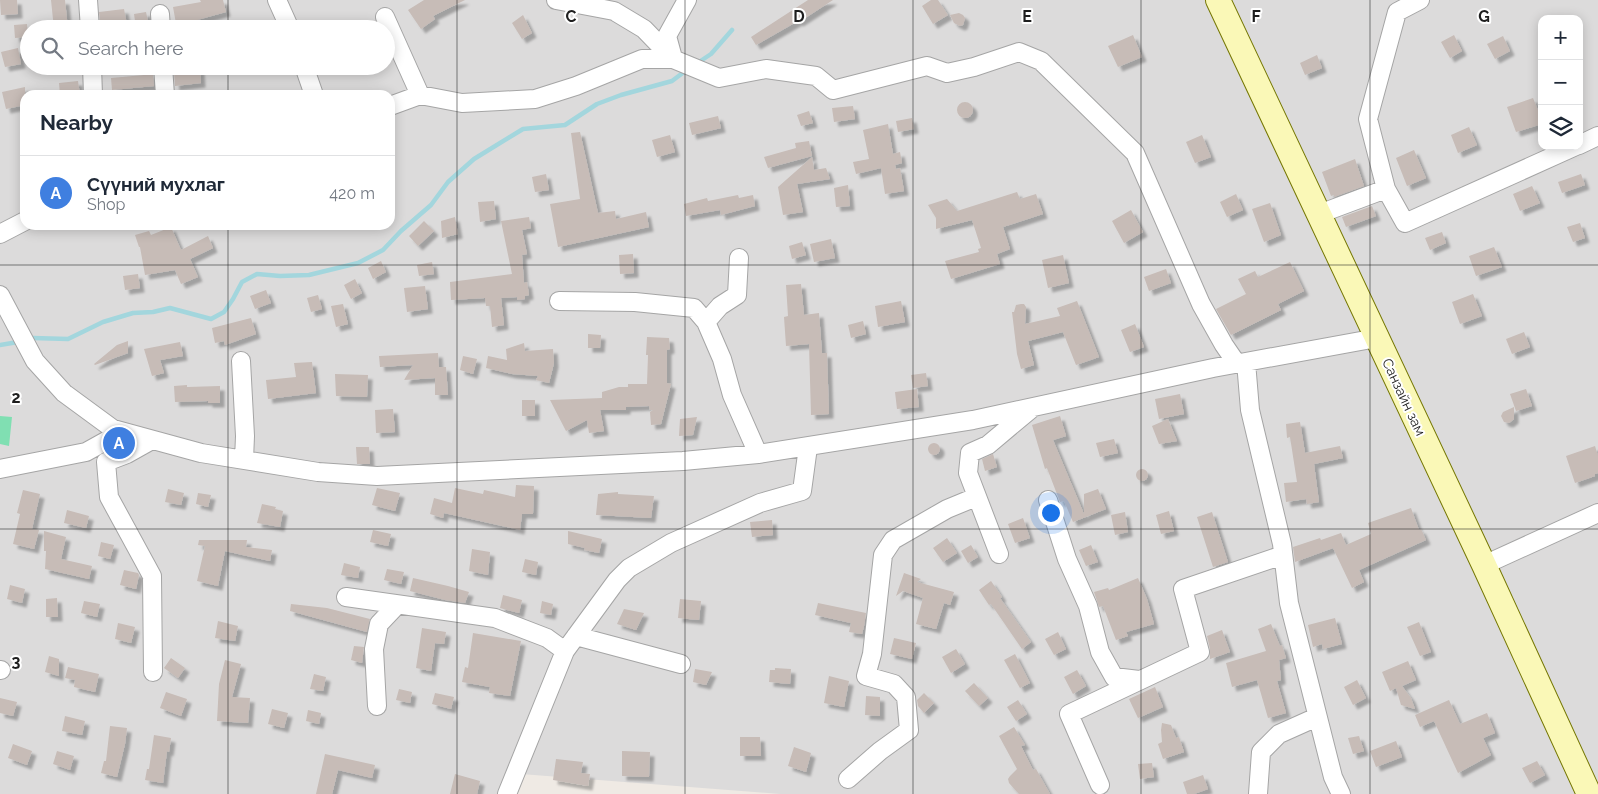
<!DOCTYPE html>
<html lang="en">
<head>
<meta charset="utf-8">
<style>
  :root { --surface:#fff; --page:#f2f2f3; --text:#1f2937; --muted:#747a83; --line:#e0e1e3; --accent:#d93025 }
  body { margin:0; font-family:Raleway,sans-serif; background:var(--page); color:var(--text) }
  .controls { position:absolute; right:15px; top:15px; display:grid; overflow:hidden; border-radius:10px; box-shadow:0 2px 12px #0003 }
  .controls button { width:45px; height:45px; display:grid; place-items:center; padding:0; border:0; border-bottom:1px solid var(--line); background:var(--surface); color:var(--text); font:25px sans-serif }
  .you { position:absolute; left:1050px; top:512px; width:18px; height:18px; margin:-12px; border:4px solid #fff; border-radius:50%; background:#1a73e8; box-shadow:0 0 0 8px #1a73e833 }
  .badge { display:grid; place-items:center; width:32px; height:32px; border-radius:50%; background:var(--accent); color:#fff; font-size:16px; font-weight:700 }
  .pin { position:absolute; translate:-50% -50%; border:2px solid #fff; box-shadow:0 1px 5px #0006 }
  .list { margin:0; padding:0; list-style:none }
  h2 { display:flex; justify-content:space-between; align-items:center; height:65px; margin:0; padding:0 20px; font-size:21px }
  h2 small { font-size:16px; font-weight:400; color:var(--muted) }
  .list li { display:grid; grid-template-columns:32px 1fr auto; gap:15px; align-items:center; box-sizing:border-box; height:75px; padding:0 20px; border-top:1px solid var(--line) }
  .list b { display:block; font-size:19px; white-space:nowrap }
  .list p { margin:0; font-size:16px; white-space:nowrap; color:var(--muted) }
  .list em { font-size:16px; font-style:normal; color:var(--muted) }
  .icon { flex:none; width:28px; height:28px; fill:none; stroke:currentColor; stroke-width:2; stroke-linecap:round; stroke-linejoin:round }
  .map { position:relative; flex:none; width:1598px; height:794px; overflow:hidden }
  .search { position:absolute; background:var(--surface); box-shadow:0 2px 12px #0003; left:20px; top:20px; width:375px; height:55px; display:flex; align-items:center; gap:12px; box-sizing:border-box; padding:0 18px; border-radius:28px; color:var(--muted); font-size:19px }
  .panel { position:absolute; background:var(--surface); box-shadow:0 2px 12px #0003; left:20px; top:90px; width:375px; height:140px; border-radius:15px }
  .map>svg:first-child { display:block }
  .residential { fill:#dcdbdb; fill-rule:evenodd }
  .pitch { fill:#80dfb2 }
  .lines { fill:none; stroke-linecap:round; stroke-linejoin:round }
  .stream { stroke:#a3d6dd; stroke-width:4.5 }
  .building { fill:#c7bcb7; filter:url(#shadow) }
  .minor-casing { stroke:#a5a5a5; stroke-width:20 }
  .secondary-casing { stroke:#757703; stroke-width:26 }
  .minor { stroke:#fff; stroke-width:18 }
  .secondary { stroke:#faf8b7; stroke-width:24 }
  .grid { fill:none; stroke:#1e1e1e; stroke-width:1; stroke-opacity:0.55 }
  .labels { text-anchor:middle; stroke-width:4; stroke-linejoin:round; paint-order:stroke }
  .street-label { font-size:14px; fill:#1e1e1e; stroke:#fff }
  .grid-label { font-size:16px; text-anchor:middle; font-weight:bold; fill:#1e1e1e; stroke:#fff; stroke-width:4; stroke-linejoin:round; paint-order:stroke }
</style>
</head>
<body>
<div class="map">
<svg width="1598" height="794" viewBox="0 0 1598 794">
  <defs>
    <filter id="shadow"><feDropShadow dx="4.5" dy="4.5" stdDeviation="1" flood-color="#0004"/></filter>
  </defs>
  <rect width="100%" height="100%" fill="#efeae4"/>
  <!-- residential -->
  <path class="residential" d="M0 0H1598V794H780L508 773 502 794H0ZM1542 19H1579V146H1542ZM29 29H386V66H29ZM25 95H390V225H25Z"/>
  <!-- pitch -->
  <path class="pitch" d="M0 416 12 417 9 446 0 444Z"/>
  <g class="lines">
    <!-- stream -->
    <path class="stream" d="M696 64 711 54 732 30
      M33 338 68 339 103 322 133 313 153 312 170 308 211 319 224 312 233 299 242 282 257 274 280 276 309 275 358 263 383 250 401 231 431 205 448 182 474 159 523 129 565 125 597 104 621 95 672 81 688 69
      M0 345 18 342"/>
  </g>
  <!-- building -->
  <path class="building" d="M0 0H17L18 14 1 15Z
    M51 0H65L68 29H54Z
    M200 0H223L226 12 197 20V23L188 25 189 29H177L173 7 201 2Z
    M424 0H465L433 16 435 19 421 29 408 10Z
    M808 0H833L799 22 798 21 756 45 751 37Z
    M931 0H938L948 15 933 24 922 6Z
    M124 9 127 25 101 29 99 12Z
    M146 12 149 26 136 28 134 14Z
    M959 13 963 15 965 18 963 25 960 26 954 23 950 15Z
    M523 15 532 33 522 39 512 23Z
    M27 24 28 37 15 38 14 25Z
    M1133 35 1142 57 1118 67 1108 46Z
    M1454 35 1462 51 1450 58 1441 42Z
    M1503 36 1510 51 1495 59 1487 44Z
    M18 48 21 64 5 67 1 52Z
    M1317 55 1322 68 1305 75 1300 63Z
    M200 69 201 83 175 86 174 72Z
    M144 74H153L154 86 112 90 111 78 144 75Z
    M78 81 80 95H60L59 83Z
    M25 87V105L6 109 2 92Z
    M1533 98 1542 120V124L1516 132 1507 107Z
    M957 110a8 8 0 1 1 16 0a8 8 0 1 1-16 0Z
    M853 106 855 119 834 122 832 108Z
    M809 111 813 123 801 126 797 115Z
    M718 116 721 128 692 135 689 123Z
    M912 118 914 129 898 132 896 121Z
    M888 124 893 154 900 152 902 163 895 165 896 169 900 168 904 191 885 194 881 168 856 174 853 162 869 159 863 130Z
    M1469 127 1477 145 1458 153 1451 135Z
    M580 132 598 213 615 211 616 219 646 212 649 227 558 247 550 204 580 199 571 133Z
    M670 135 675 152 657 157 652 140Z
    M1202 135 1211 157 1195 163 1186 142Z
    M809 141 812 156 768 168 764 157 796 148 795 143Z
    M1414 150 1426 178 1407 186 1396 158Z
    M812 157 814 170 826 168 830 179 797 184 803 212 783 215 778 187Z
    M1355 159 1364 186 1334 197V195L1331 196 1322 172Z
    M546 174 549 190 535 192 532 177Z
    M1581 174 1585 185 1562 193 1558 182Z
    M848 185 850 206 836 207 834 188Z
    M1532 186 1540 203 1520 211 1513 194Z
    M1017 192 1020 199 1036 194 1043 214 1003 227 1010 249 997 254 1000 264 951 279 945 261 979 252 978 249 981 248 972 220 936 229V218L928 205 947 199 957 211Z
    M1236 194 1243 210 1227 217 1220 202Z
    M738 195 739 198 753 195 755 206 721 215 720 210 686 216 684 204 707 198 708 201Z
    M494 201 496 219 480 222 478 202Z
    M1270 203 1281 235 1264 242 1252 209Z
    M1372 206 1376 216 1346 227 1342 217Z
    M1131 210 1143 232 1124 243 1112 221Z
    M455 217 458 234 442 238 441 221Z
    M529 217 531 228 522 230 527 254 522 255 524 283 527 282 529 295 525 296V299L517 300V297L501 298 504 325 492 327 490 306H486L485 298 451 300 450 282 512 274 501 221Z
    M424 221 434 231 418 246 409 236Z
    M1580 223 1585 238 1573 242 1567 227Z
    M171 227 181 250 208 236 213 248 190 259 198 277 181 284 175 270 145 275 140 247H139L135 235 149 231 151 235Z
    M1442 232 1446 243 1430 250 1425 238Z
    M831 239 835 258 814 262 810 244Z
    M802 242 806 255 792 259 789 246Z
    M1494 247 1502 267 1476 276 1469 256Z
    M633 254 634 273 620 274 619 255Z
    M1063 255 1069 283 1048 288 1042 260Z
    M381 261 386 272 373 279 368 268Z
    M432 262 434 274 419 276 417 265Z
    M1290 262 1304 291 1278 304 1281 310 1231 335 1216 309 1246 294 1238 279 1255 271 1258 277Z
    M1166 269 1171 283 1149 291 1144 277Z
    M138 274 140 288 125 290 123 276Z
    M355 279 362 293 351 299 344 285Z
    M801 284 804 315 819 313 822 353H827L829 414 811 415 809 344 786 346 784 317 788 316 786 285Z
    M425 286 428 309 407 312 404 288Z
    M266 290 271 303 255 309 250 296Z
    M1473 294 1482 316 1460 324 1452 302Z
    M318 295 322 309 311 312 307 298Z
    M901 301 905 322 878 327 875 306Z
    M1077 301 1099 357 1076 365 1063 332 1028 341 1034 365 1021 369 1017 354 1012 312H1014L1016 305 1021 304H1024L1026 307 1025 324 1060 316 1057 308Z
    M343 304 348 324 336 327 331 306Z
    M251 318 256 334 225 345 224 341 215 343 212 328Z
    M863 321 866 334 851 338 848 325Z
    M1135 324 1144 347 1130 352 1121 330Z
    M1524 332 1530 347 1512 354 1506 339Z
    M588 334 601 335 600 348H588Z
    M647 337 669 338 670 349 667 350V383L671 384 661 424 651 425 650 412 653 410H650L649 406 626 407V410H600L604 431 589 433 587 420 566 431 550 400 602 398V392L619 387H628V384H647L648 355H646Z
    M128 341V353L95 365 94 364 117 345Z
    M180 342 183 356 160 360 164 373 152 376 144 349Z
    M524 343 525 351 553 349 554 363 549 383 536 380 538 376 512 374 486 368 488 356 507 360 506 349Z
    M438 353 439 367H446L448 395H435V378L404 380 413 365 380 367 379 356Z
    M463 356 477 359 473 374 460 370Z
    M312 362 316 393 268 399 266 380 296 377 294 363Z
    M926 373 928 386 913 388 911 375Z
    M335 374 368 375 367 397 336 396Z
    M187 385V387L220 386V403H208V401L175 402 174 386Z
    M917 389 919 407 897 409 895 392Z
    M1526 389 1532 406 1516 411 1510 394Z
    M1180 394 1184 414 1159 419 1155 399Z
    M522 400H535V416H522Z
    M1514 407V419L1509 423 1504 422 1501 416 1503 412Z
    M393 409 395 432 376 433 375 410Z
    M1060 416 1066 436 1053 440 1084 514V494L1098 489 1106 509 1073 522 1064 501 1060 502 1047 468 1045 469 1032 425Z
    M697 417 693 435 679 436 680 419Z
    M1168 419 1177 441 1159 444 1152 426Z
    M1300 422 1305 453 1340 446 1343 458 1314 464 1319 502 1307 504 1306 499 1286 502 1284 483 1297 482 1290 437 1287 438 1286 424Z
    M1114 439 1118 453 1100 457 1096 443Z
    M928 449a6 6 0 1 1 12 0a6 6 0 1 1-12 0Z
    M1595 446 1598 456V473L1595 474V476L1575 483 1566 456Z
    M356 447H369L370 464H357Z
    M993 454 997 467 985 471 982 459Z
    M1136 475a6 6 0 1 1 12 0a6 6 0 1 1-12 0Z
    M516 485 534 486 533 514H522L520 530 444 513 443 518 430 514 434 498 452 503 455 488 483 494 484 490 515 497Z
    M377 488 400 493 395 511 372 505Z
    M168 489 184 493 181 505 165 502Z
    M23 490 40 494 32 529 39 530 34 549 13 544 20 514 17 513Z
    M618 492V494L654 496 651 518 596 515 598 494Z
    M198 493 211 495 208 507 196 504Z
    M262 504 276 507 275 509 283 511 280 527 257 523Z
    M1411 508 1419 530 1421 529 1426 540 1359 570 1364 582 1352 588 1333 548 1295 562 1293 547 1320 538 1321 540 1341 533 1346 545 1371 534 1368 523Z
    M67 510 89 516 86 528 64 523Z
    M1169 511 1174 531 1161 534 1156 515Z
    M1125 512 1128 532 1115 535 1111 515Z
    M1212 512 1228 562 1213 567 1197 517Z
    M1023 518 1030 538 1015 543 1008 524Z
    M772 520 773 535 752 537 750 522Z
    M373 530 391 534 388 546 370 542Z
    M44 531 66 537 61 559 92 566 89 579 45 569 46 551H44Z
    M568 531 602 539 599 553 584 550 585 548 568 544Z
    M947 538 957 553 943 562 933 548Z
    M199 540H247L246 547 272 550 270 561 225 551 218 586 197 581 205 546 198 545Z
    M101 542 114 545 110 559 98 556Z
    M971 545 978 557 968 563 961 551Z
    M1091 545 1098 562 1086 566 1079 550Z
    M472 549 490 552 488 575 469 571Z
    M525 559 538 562 536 575 522 572Z
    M344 563 360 567 358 578 341 575Z
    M387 569 404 572 401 584 384 580Z
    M124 570 138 573 139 575 136 589 120 585Z
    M904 573 921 579 917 582 954 592 950 605 944 603 936 629 916 624 923 598 903 591 896 596Z
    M413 578 448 586 469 592 465 603 445 600 410 591Z
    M1138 578 1147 599 1154 624 1126 632 1128 636 1116 640 1103 606 1099 607 1094 592 1108 588 1109 590Z
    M991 581 1002 597 1000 598 1031 642 1022 649 991 604 989 605 979 590Z
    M10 585 25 589 22 603 7 599Z
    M503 595 522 600 519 613 500 608Z
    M57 598 58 617H46V599Z
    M680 599 701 601 699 620 678 618Z
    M84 601 100 604 97 617 81 613Z
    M542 601 553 604 551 615 540 613Z
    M818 603 866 613 864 626 862 634 849 632 851 623 815 615Z
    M291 604 327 608 370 619 367 632 290 611Z
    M624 609 644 613 636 630 617 624Z
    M1335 618 1342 644 1323 649 1322 644 1313 647 1308 625Z
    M218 621 238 626 235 641 215 638Z
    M1419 622 1431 652 1420 656 1407 627Z
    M118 623 135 627 131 643 115 639Z
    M1271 624 1280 646 1282 645 1286 658 1279 660 1281 680 1277 681 1286 713 1268 718 1257 680 1232 687 1226 663 1266 651 1258 629Z
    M422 628 446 632 444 644 435 643 431 671 416 668Z
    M1222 630 1230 652 1210 659V649L1207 636Z
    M1058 632 1066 649 1054 655 1045 639Z
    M473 633 521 641 510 696 489 693 490 687 462 682 465 667 468 668Z
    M894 638 916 643 912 659 890 654Z
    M354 646 364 647 362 663 351 660Z
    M956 649 965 664 951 673 942 657Z
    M1015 654 1030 683 1020 688 1004 660Z
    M49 656 59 659V676L45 672Z
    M171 658 185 668 178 678 164 668Z
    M225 660 241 664 232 697 250 698 248 723 217 721 219 684Z
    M1408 661 1416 680 1402 686 1411 698 1415 709 1401 705 1396 688 1390 691 1382 672Z
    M68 667 99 674 95 692 74 687 75 680 65 678Z
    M775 668 791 669 790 684 769 682 770 670H775Z
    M695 669 712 672 706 685 693 682Z
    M1077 670 1086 686 1073 694 1064 677Z
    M314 674 326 677 323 691 310 689Z
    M829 676 849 681 844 707 824 703Z
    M1357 680 1366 698 1353 705 1344 687Z
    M974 683 988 698 979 706 965 691Z
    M1155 687 1163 707 1138 718 1129 699Z
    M399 689 412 692 410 703 396 700Z
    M166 692 187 699 181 716 160 708Z
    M435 693 454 697 451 709 432 704Z
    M924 693 934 703 924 713 918 706 917 700Z
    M866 696 880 697V716L865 715Z
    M0 698 17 702 13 716 0 713Z
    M1018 700 1027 714 1016 721 1007 707Z
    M1449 700 1460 724 1487 713 1495 733 1483 738 1491 755 1458 773 1434 721 1420 727 1415 715Z
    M272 709 288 713 284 728 268 724Z
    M308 710 321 713 319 724 306 721Z
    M65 716 85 721 82 735 62 731Z
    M1162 723 1171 725 1176 738 1179 737 1184 752 1163 759 1158 744 1162 742 1161 730Z
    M110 726 127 728 125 744 117 777 101 773 104 761H106Z
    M1014 727 1025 745 1021 746 1033 770 1036 769 1050 794H1019L1009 783 1008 779 1010 776 1017 769 999 736Z
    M154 735 171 738 169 752 167 751 163 783 145 780 147 769H149Z
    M1359 736 1364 751 1353 754 1348 738Z
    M740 737H760L761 756H740Z
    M1396 741 1402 757 1376 767 1370 751Z
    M13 744 32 751 27 765 8 758Z
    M794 747 811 753 806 772 788 766Z
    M57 751 74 756 70 770 53 764Z
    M622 751 650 752 649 777 622 776Z
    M325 754 375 765 372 778 338 770 332 794H316Z
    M556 759 583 762 581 773 590 774 588 786 553 780Z
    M1537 761 1545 775 1530 783 1522 768Z
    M1152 763 1154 777 1140 779 1138 764Z
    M455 774 480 781 477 794H450Z
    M1203 775 1208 789 1194 794H1187L1183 782Z"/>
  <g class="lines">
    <!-- minor casing -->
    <g class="minor-casing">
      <path id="minor" d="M88 0 90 29
        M277 0 290 29
        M556 0 614 11 644 29 673 59
        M1420 0 1397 12 1368 119 1386 189 1405 223 1576 146
        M160 14 161 29
        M385 17 420 95
        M673 58 667 36 687 0
        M92 66 93 95
        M163 66 165 95
        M304 66 314 95
        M390 106 420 95 462 103 535 99 576 86 642 59H673L719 78 766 69 816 76 833 90 927 66 947 73 974 67 1019 52 1041 61 1135 153 1201 304 1224 345 1237 364
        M1579 145 1598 136
        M1319 214 1386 189
        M0 234 25 221
        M0 295 35 361 64 393 113 429 201 453 318 472 377 476 683 461 758 454 973 420 1213 368 1377 338
        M559 301 635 302 694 308 706 322 722 359 732 395 758 454
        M706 322 720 306 737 295 739 258
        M241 361 245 436 244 460
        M1246 362 1250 410 1282 544 1289 603 1333 777 1341 794
        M152 440 127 454 106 462 109 497 152 576 153 672
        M0 469 86 452 122 432
        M1048 500 1067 559 1088 606 1100 652 1114 677 1139 680
        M999 554 968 473 970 453 988 445 1031 409
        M1484 565 1598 513
        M346 597 495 618 547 638 565 651
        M576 636 681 664
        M0 670H1
        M377 706 374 649 379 624 397 605
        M848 779 880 751 909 730 906 697 894 684 866 676 872 654 883 555 893 540 947 509 976 497
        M1100 785 1069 714 1200 652 1183 589 1283 555
        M507 794 565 651 617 580 629 568 671 543 760 503 802 491 808 447
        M1258 794 1261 752 1279 734 1317 717"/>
    </g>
    <!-- secondary casing -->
    <g class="secondary-casing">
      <path id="secondary" d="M1218 0 1484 565 1589 794"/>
    </g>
    <!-- minor -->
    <use href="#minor" class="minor"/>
    <!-- secondary -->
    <use href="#secondary" class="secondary"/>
  </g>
  <!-- grid -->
  <path class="grid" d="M228 0V29M457 0V794M685 0V794M913 0V794M1141 0V794M1370 0V794M228 66V95M228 225V794M0 265H1598M0 529H1598"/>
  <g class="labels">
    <!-- street labels -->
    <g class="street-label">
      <text transform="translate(1404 397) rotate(65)" y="5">Санзайн зам</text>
    </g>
  </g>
  <g class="grid-label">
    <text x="571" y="22">C</text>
    <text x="799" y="22">D</text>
    <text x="1027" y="22">E</text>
    <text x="1256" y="22">F</text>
    <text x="1484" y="22">G</text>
    <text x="16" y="403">2</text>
    <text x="16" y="667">3</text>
  </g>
</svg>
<div class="controls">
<button>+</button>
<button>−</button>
<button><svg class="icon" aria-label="layers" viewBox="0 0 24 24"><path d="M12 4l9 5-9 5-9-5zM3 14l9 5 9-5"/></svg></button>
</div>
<div class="you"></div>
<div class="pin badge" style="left:119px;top:443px;background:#3f7fe0">A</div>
<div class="search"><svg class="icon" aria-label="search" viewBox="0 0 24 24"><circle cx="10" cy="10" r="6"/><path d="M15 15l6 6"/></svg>Search here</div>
<section class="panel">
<h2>Nearby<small></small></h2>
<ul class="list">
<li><span class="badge" style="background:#3f7fe0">A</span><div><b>Сүүний мухлаг</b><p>Shop</p></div><em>420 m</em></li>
</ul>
</section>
</div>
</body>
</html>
